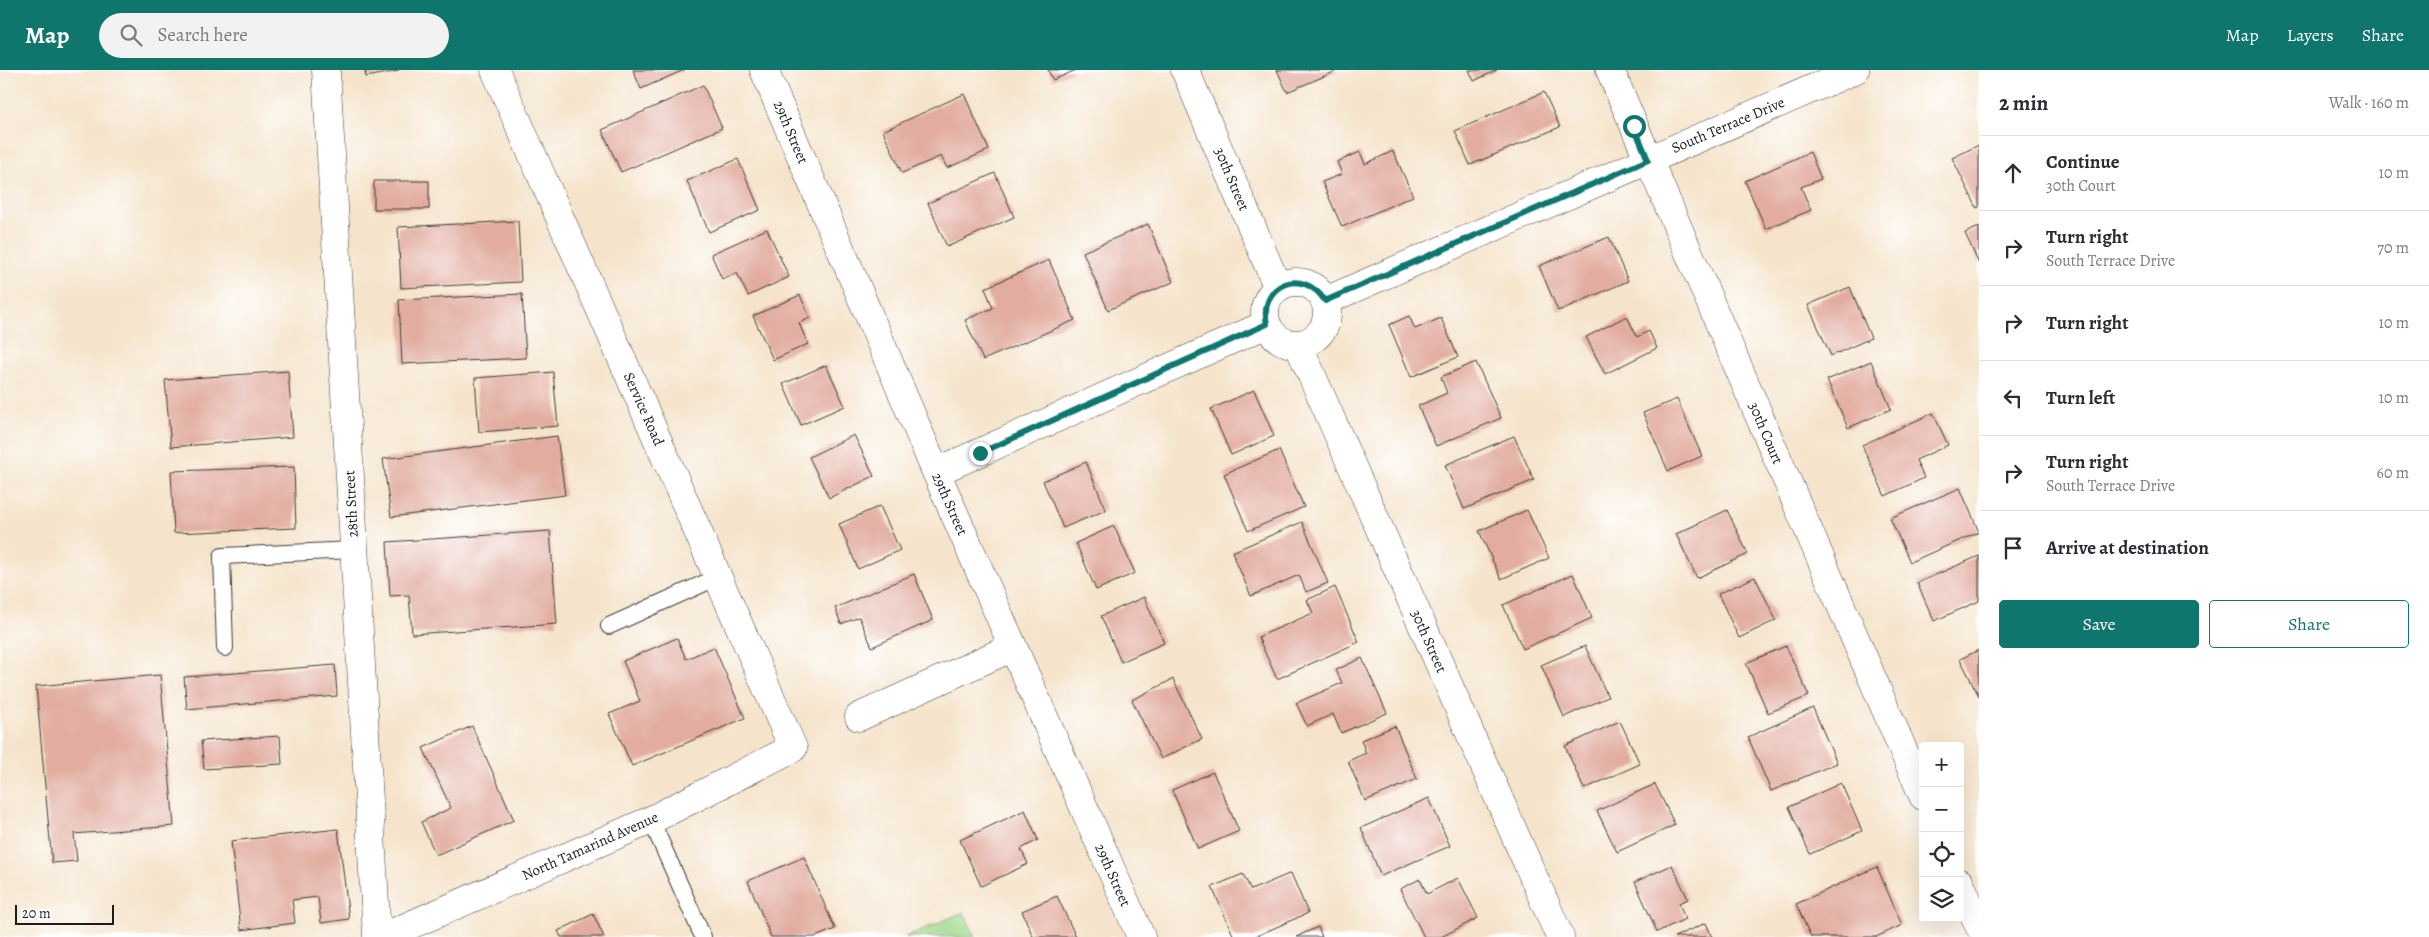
<!DOCTYPE html>
<html lang="en">
<head>
<meta charset="utf-8">
<style>
  :root { --surface:#fff; --page:#f2f2f3; --text:#2b2b33; --muted:#7c7c81; --line:#e1e1e2; --accent:#0f766e }
  body { margin:0; font-family:Alegreya,serif; background:var(--page); color:var(--text) }
  .controls { position:absolute; right:15px; bottom:15px; display:grid; overflow:hidden; border-radius:5px; box-shadow:0 5px 20px #0002 }
  .controls button { width:45px; height:45px; display:grid; place-items:center; padding:0; border:0; border-bottom:1px solid var(--line); background:var(--surface); color:var(--text); font:25px sans-serif }
  .scale { position:absolute; left:15px; bottom:12px; width:99px; box-sizing:border-box; padding-left:5px; border:2px solid #1c1c1c; border-top:0; font-size:14px; line-height:18px; white-space:nowrap; color:#1c1c1c; -webkit-text-stroke:4px #fff; paint-order:stroke }
  .stop { position:absolute; width:15px; height:15px; margin:-11px; border:4px solid #0f766e; border-radius:50%; background:#fff }
  .stop.end { background:#0f766e; border-color:#fff; box-shadow:0 1px 5px #0008 }
  .list { margin:0; padding:0; list-style:none }
  h2 { display:flex; justify-content:space-between; align-items:center; height:65px; margin:0; padding:0 20px; font-size:21px }
  h2 small { font-size:16px; font-weight:400; color:var(--muted) }
  .list li { display:grid; grid-template-columns:32px 1fr auto; gap:15px; align-items:center; box-sizing:border-box; height:75px; padding:0 20px; border-top:1px solid var(--line) }
  .list b { display:block; font-size:19px; white-space:nowrap }
  .list p { margin:0; font-size:16px; white-space:nowrap; color:var(--muted) }
  .list em { font-size:16px; font-style:normal; color:var(--muted) }
  .actions { display:flex; gap:10px; padding:15px 20px }
  .actions a { flex:1; padding:11px 0; border:1px solid var(--accent); border-radius:5px; text-align:center; font-size:18px; color:var(--accent) }
  .actions .main { background:var(--accent); color:#fff }
  .icon { flex:none; width:28px; height:28px; fill:none; stroke:currentColor; stroke-width:2; stroke-linecap:round; stroke-linejoin:round }
  .map { position:relative; flex:none; width:1979px; height:867px; overflow:hidden }
  header { display:flex; align-items:center; gap:30px; box-sizing:border-box; height:70px; padding:0 25px; background:var(--accent); color:#fff }
  header strong { font-size:24px }
  nav { display:flex; gap:28px; margin-inline-start:auto; font-size:18px }
  .search { width:350px; height:45px; background:var(--page); display:flex; align-items:center; gap:12px; box-sizing:border-box; padding:0 18px; border-radius:28px; color:var(--muted); font-size:19px }
  main { display:flex }
  aside { flex:1; background:var(--surface) }
  .map>svg:first-child { display:block }
  .green { fill:#9fd789; stroke:#5e7a52 }
  .building { fill:#e2ada0 }
  .lines { fill:none; stroke-linecap:round; stroke-linejoin:round }
  .service-casing { stroke:#3d3a36; stroke-width:18 }
  .minor-casing { stroke:#3d3a36; stroke-width:29 }
  .service { stroke:#fff; stroke-width:16 }
  .minor { stroke:#fff; stroke-width:28 }
  .route { stroke:#0f766e; stroke-width:6 }
  .labels { text-anchor:middle; stroke-width:4; stroke-linejoin:round; paint-order:stroke }
  .street-label { font-size:15px; fill:#1c1c1c; stroke:#fff }
</style>
</head>
<body>
<header>
<strong>Map</strong>
<div class="search"><svg class="icon" aria-label="search" viewBox="0 0 24 24"><circle cx="10" cy="10" r="6"/><path d="M15 15l6 6"/></svg>Search here</div>
<nav><a>Map</a><a>Layers</a><a>Share</a></nav>
</header>
<main>
<div class="map">
<svg width="1979" height="867" viewBox="0 0 1979 867">
  <rect width="100%" height="100%" fill="#fff"/>
  <filter id="ink" filterUnits="userSpaceOnUse"><feTurbulence type="fractalNoise" baseFrequency=".02" numOctaves="2"/><feDisplacementMap in="SourceGraphic" scale="10" xChannelSelector="R" yChannelSelector="G"/><feConvolveMatrix kernelMatrix="1 2 1 2 8 2 1 2 1" color-interpolation-filters="sRGB"/></filter>
  <filter id="wash" filterUnits="userSpaceOnUse"><feTurbulence type="fractalNoise" baseFrequency=".0096" numOctaves="4" result="noise"/><feDisplacementMap in="SourceGraphic" scale="20" xChannelSelector="R" yChannelSelector="G"/><feGaussianBlur stdDeviation="1.12" result="paint"/><feColorMatrix in="noise" values="0 0 0 0 0 0 0 0 0 0 0 0 0 0 0 0 0 1.4 0 .05"/><feComposite in="paint" operator="in"/></filter>
  <g filter="url(#wash)">
    <rect width="100%" height="100%" fill="#f5e4cb"/>
    <!-- green -->
    <path class="green" d="M964 842 975 867H905Z"/>
    <g id="blocks">
      <!-- building -->
      <path class="building" d="M365 0H398V1L366 7Z
        M633 0H684L641 19Z
        M1048 0H1076L1053 10Z
        M1277 0H1339L1287 22Z
        M1469 0H1497L1474 11Z
        M703 15 722 58 621 102 602 60Z
        M1544 22 1560 57 1470 95 1455 61Z
        M964 24 989 80 947 98 941 86 902 103 883 61Z
        M1979 75V137L1977 138 1952 88Z
        M1393 81 1413 126 1342 157 1322 112 1342 104 1337 92 1360 82 1365 94Z
        M1810 82 1821 109 1801 117 1811 140 1766 159 1745 111Z
        M738 89 760 140 709 162 687 111Z
        M995 103 1014 147 947 177 928 133Z
        M374 111H429V139H374Z
        M518 151 521 212 401 218 398 157Z
        M1148 154 1173 212 1108 240 1083 182Z
        M1979 157V194L1965 163Z
        M767 159 789 207 748 226 737 203 722 209 711 184Z
        M1609 167 1628 211 1558 241 1539 196Z
        M1049 190 1075 250 983 290 965 250 993 238 985 218Z
        M1850 217 1871 268 1831 286 1808 235Z
        M522 224 526 288 402 294 399 230Z
        M800 225 810 248 799 253 808 274 773 290 753 246Z
        M1409 246 1415 259 1441 248 1458 287 1411 307 1389 255Z
        M1627 246 1637 267 1649 261 1657 278 1605 304 1586 267Z
        M1871 291 1891 339 1848 358 1827 310Z
        M1476 292 1501 348 1436 376 1418 336 1447 323 1441 307Z
        M826 295 845 336 801 355 783 314Z
        M288 301 293 367 171 377 165 310Z
        M553 302 558 356 479 362 475 308Z
        M1254 320 1274 366 1231 385 1211 339Z
        M1677 329 1702 386 1668 401 1643 343Z
        M1933 343 1948 375 1916 390 1924 408 1885 426 1862 375Z
        M854 365 874 406 829 428 809 387Z
        M557 366 565 425 391 447 383 389Z
        M1514 366 1534 410 1464 439 1445 395Z
        M1279 380 1304 437 1248 461 1224 404Z
        M1086 392 1106 440 1063 458 1043 411Z
        M294 397 296 458 174 463 171 401Z
        M1960 418 1979 462 1910 492 1890 448Z
        M880 436 900 480 858 499 839 454Z
        M1527 440 1549 488 1501 509 1479 461Z
        M1727 440 1748 484 1697 508 1676 464Z
        M1302 452 1328 513 1306 522 1299 505 1251 526 1232 482Z
        M1114 456 1135 503 1096 520 1076 473Z
        M550 461 557 554 412 564 409 525 390 526 387 472Z
        M1979 486V531L1934 551 1917 513Z
        M914 504 933 550 872 577 859 547 841 554 835 538Z
        M1573 504 1592 548 1523 579 1503 535Z
        M1755 507 1776 550 1739 568 1718 524Z
        M1335 517 1359 572 1277 609 1258 567 1313 543 1307 530Z
        M1144 527 1164 573 1121 592 1101 546Z
        M677 568 686 589 714 577 745 648 632 696 609 644 640 631 623 591Z
        M1585 576 1608 627 1564 647 1541 595Z
        M1786 576 1809 626 1768 643 1746 593Z
        M1979 580V626L1960 589Z
        M1362 588 1387 643 1341 663 1333 644 1307 656 1296 633 1342 613 1336 600Z
        M335 595 337 626 187 639 184 607Z
        M160 605 174 756 74 764 77 791 52 793 36 616Z
        M1173 609 1202 669 1161 689 1132 630Z
        M1813 638 1837 693 1771 721 1748 667Z
        M1620 651 1640 694 1584 719 1565 676Z
        M472 656 514 750 436 785 421 752 451 738 423 678Z
        M1395 656 1417 709 1365 731 1348 691 1366 683 1361 670Z
        M280 666 282 694 204 699 201 671Z
        M1213 702 1239 761 1198 779 1172 720Z
        M1841 713 1862 761 1810 784 1789 737Z
        M1655 714 1675 755 1617 782 1597 741Z
        M1429 728 1450 776 1381 806 1361 758Z
        M1025 740 1038 770 1021 779 1028 794 981 816 960 770Z
        M338 759 349 849 321 853 318 827 292 830 295 853 241 860 231 771Z
        M804 787 835 859 815 867H771L748 811Z
        M1672 795 1688 829 1679 833 1685 849 1657 862 1635 812Z
        M1877 797 1902 855 1876 867H1811L1796 834Z
        M1291 803 1308 843 1254 867H1234L1212 817 1243 804 1251 820Z
        M1458 808 1478 848 1441 867H1424L1400 819 1420 809 1427 824Z
        M1057 826 1076 867H1033L1022 841Z
        M593 844 604 867H561L558 861Z
        M1706 853 1712 867H1674Z
        M1318 857 1322 867H1296Z"/>
    </g>
  </g>
  <g filter="url(#ink)">
    <use href="#blocks" fill-opacity="0" stroke="#3d3a36" stroke-width="1"/>
    <g class="lines">
      <!-- service casing -->
      <g class="service-casing">
        <path id="service" d="M609 556 718 507
          M225 578 222 486 354 480
          M651 750 703 867"/>
      </g>
      <!-- minor casing -->
      <g class="minor-casing">
        <path id="minor" d="M326 0 377 867
          M764 0 936 402 1141 867
          M1185 0 1278 218
          M1610 0 1923 726
          M1265 243a31 31 0 1 1 62 0a31 31 0 1 1-62 0Z
          M1325 231 1855 0
          M1298 274 1560 867
          M936 402 1267 254
          M859 647 1013 577
          M1960 813 1979 856
          M383 867 651 750 793 678 495 0"/>
      </g>
      <!-- service -->
      <use href="#service" class="service"/>
      <!-- minor -->
      <use href="#minor" class="minor"/>
    </g>
  </g>
  <g class="lines" filter="url(#ink)">
    <!-- route -->
    <path class="route" d="M980 383 1267 254C1258 214 1303 196 1325 231L1648 90 1634 56"/>
  </g>
  <g class="labels">
    <!-- street labels -->
    <g class="street-label">
      <text transform="translate(1728 55) rotate(-23)" y="5">South Terrace Drive</text>
      <text transform="translate(791 62) rotate(67)" y="5">29th Street</text>
      <text transform="translate(1232 109) rotate(67)" y="5">30th Street</text>
      <text transform="translate(644 339) rotate(66)" y="5">Service Road</text>
      <text transform="translate(1766 363) rotate(67)" y="5">30th Court</text>
      <text transform="translate(351 434) rotate(-93)" y="5">28th Street</text>
      <text transform="translate(950 434) rotate(66)" y="5">29th Street</text>
      <text transform="translate(1429 571) rotate(66)" y="5">30th Street</text>
      <text transform="translate(590 776) rotate(-24)" y="5">North Tamarind Avenue</text>
      <text transform="translate(1113 805) rotate(66)" y="5">29th Street</text>
    </g>
  </g>
</svg>
<div class="controls">
<button>+</button>
<button>−</button>
<button><svg class="icon" aria-label="locate" viewBox="0 0 24 24"><circle cx="12" cy="12" r="6"/><path d="M12 2v4M12 18v4M2 12h4M18 12h4"/></svg></button>
<button><svg class="icon" aria-label="layers" viewBox="0 0 24 24"><path d="M12 4l9 5-9 5-9-5zM3 14l9 5 9-5"/></svg></button>
</div>
<div class="scale">20 m</div>
<div class="stop" style="left:1634px;top:56px"></div>
<div class="stop end" style="left:980px;top:383px"></div>
</div>
<aside>
<h2>2 min<small>Walk · 160 m</small></h2>
<ul class="list">
<li><svg class="icon" aria-label="ahead" viewBox="0 0 24 24"><path d="M12 20V5M6 11l6-6 6 6"/></svg><div><b>Continue</b><p>30th Court</p></div><em>10 m</em></li>
<li><svg class="icon" aria-label="right" viewBox="0 0 24 24"><path d="M7 20v-9h11M14 6l5 5-5 5"/></svg><div><b>Turn right</b><p>South Terrace Drive</p></div><em>70 m</em></li>
<li><svg class="icon" aria-label="right" viewBox="0 0 24 24"><path d="M7 20v-9h11M14 6l5 5-5 5"/></svg><div><b>Turn right</b></div><em>10 m</em></li>
<li><svg class="icon" aria-label="left" viewBox="0 0 24 24"><path d="M17 20v-9H6M10 6l-5 5 5 5"/></svg><div><b>Turn left</b></div><em>10 m</em></li>
<li><svg class="icon" aria-label="right" viewBox="0 0 24 24"><path d="M7 20v-9h11M14 6l5 5-5 5"/></svg><div><b>Turn right</b><p>South Terrace Drive</p></div><em>60 m</em></li>
<li><svg class="icon" aria-label="arrive" viewBox="0 0 24 24"><path d="M6 21V4h12l-3 4 3 4H6"/></svg><div><b>Arrive at destination</b></div></li>
</ul>
<div class="actions"><a class="main">Save</a><a>Share</a></div>
</aside>
</main>
</body>
</html>
